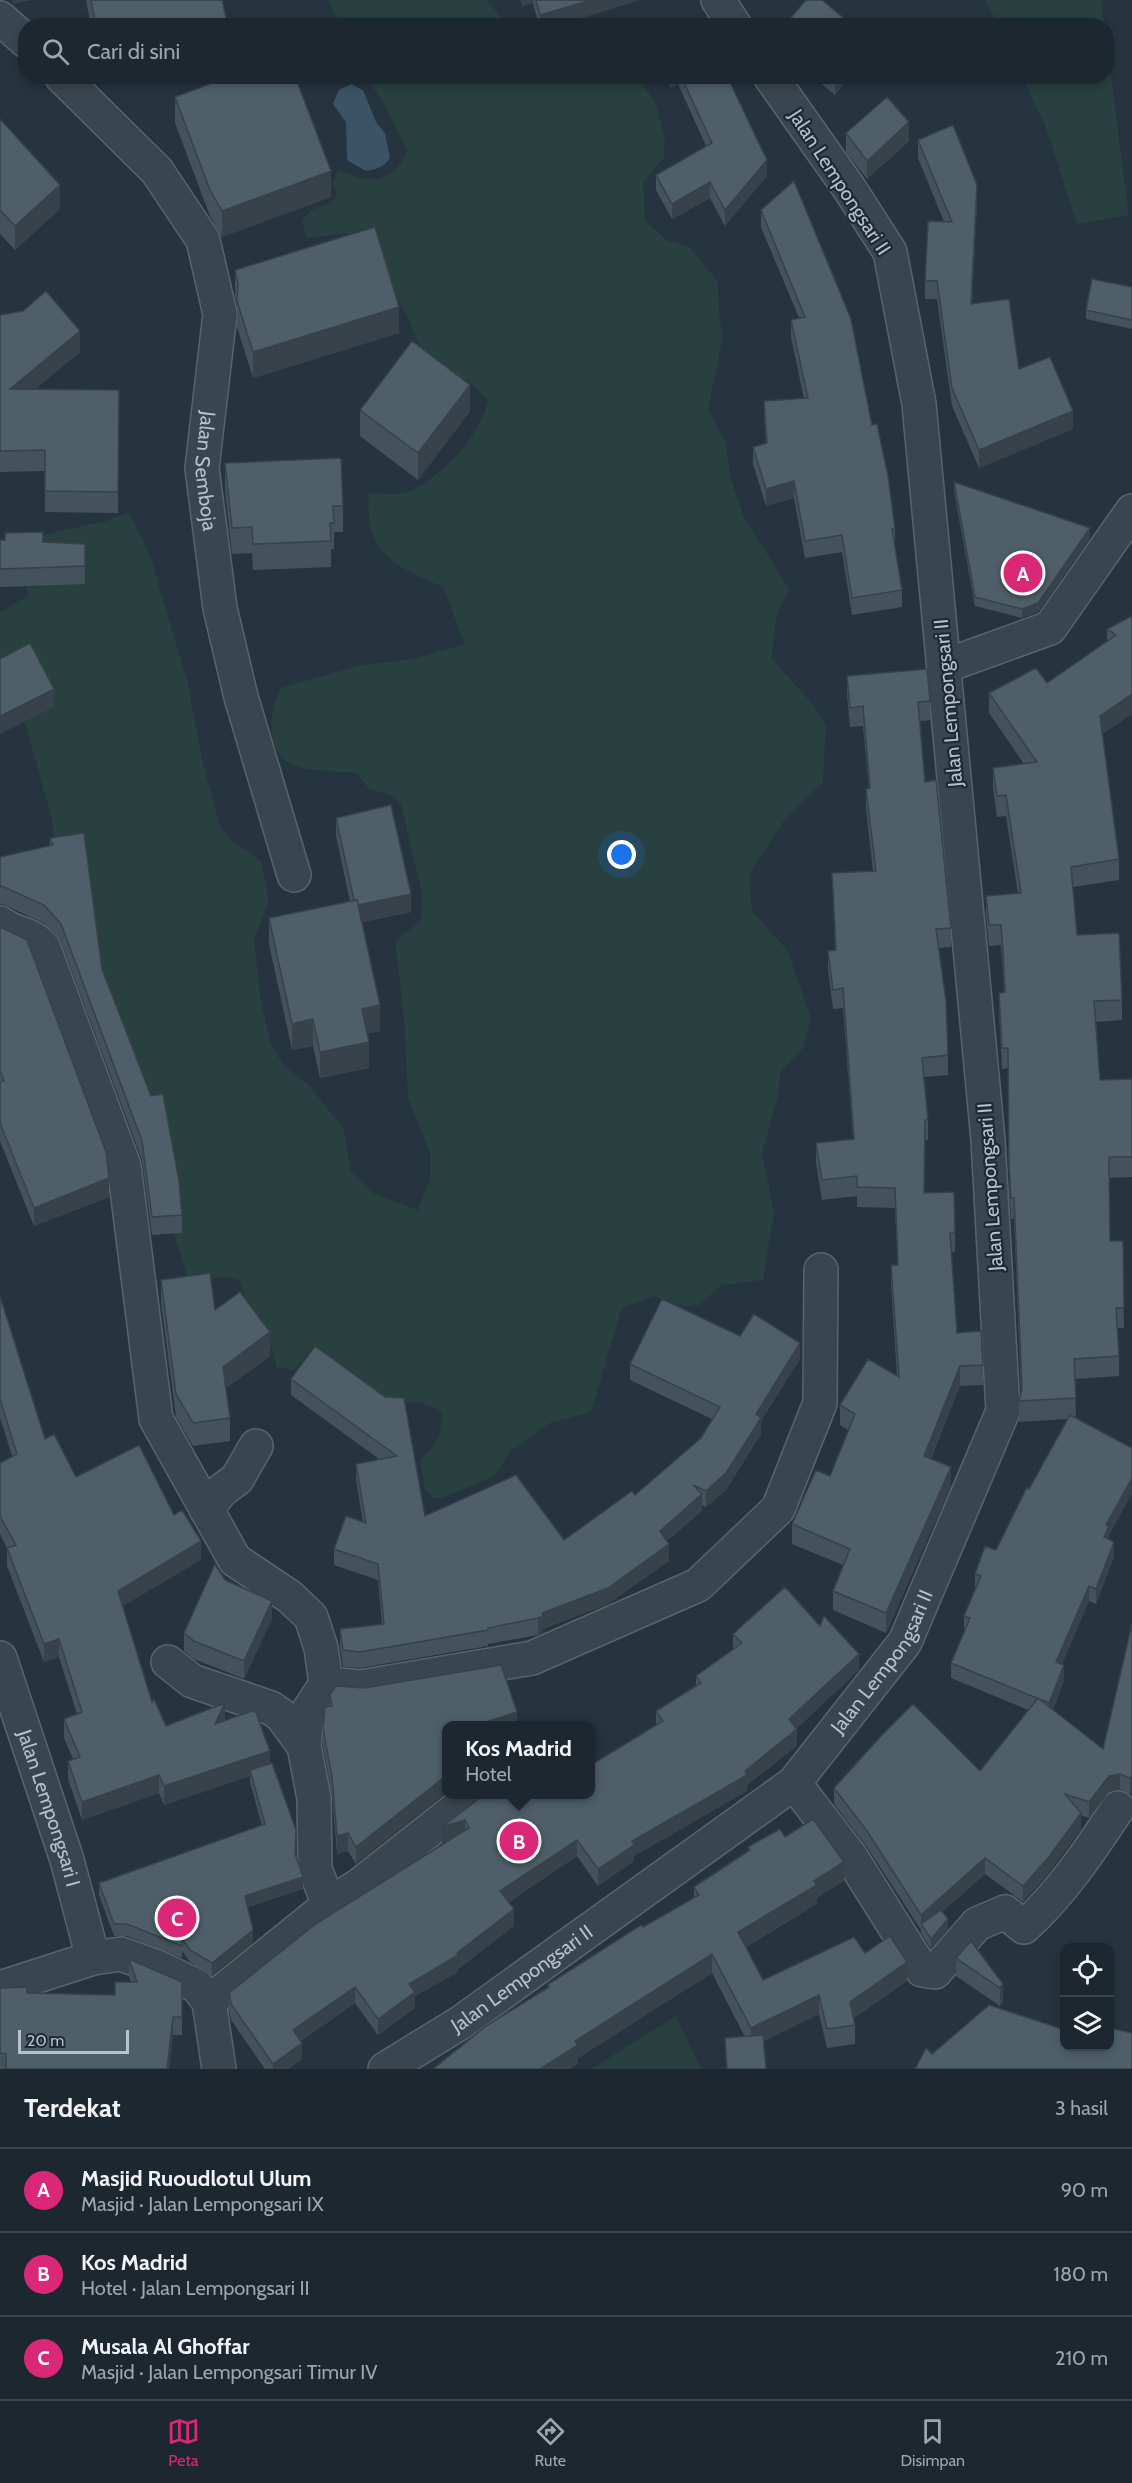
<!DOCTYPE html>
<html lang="id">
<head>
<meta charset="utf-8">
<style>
  :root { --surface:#1c272f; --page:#29333b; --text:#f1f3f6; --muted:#a0a5aa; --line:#3a444b; --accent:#db2777 }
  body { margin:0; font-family:Cabin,sans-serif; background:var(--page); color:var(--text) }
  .controls { position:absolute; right:18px; bottom:18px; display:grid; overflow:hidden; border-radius:12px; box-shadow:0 3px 9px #0003 }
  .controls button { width:54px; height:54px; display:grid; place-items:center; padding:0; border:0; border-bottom:2px solid var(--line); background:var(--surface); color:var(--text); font:30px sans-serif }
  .scale { position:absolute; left:18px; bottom:15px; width:111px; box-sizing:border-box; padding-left:6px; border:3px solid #b7c1ca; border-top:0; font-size:16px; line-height:21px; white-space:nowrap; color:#b7c1ca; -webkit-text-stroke:4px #1f2b34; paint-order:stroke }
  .you { position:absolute; left:622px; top:855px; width:21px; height:21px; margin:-15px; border:4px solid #fff; border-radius:50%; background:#1a73e8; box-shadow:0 0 0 9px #1a73e833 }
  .badge { display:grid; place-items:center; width:39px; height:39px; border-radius:50%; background:var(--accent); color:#fff; font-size:20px; font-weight:700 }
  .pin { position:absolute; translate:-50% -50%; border:3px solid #fff; box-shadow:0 2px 6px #0006 }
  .popup { position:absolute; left:442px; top:1721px; width:153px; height:78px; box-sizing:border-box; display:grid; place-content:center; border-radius:12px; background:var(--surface); filter:drop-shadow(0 2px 4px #0005); font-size:20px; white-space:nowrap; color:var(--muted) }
  .popup b { font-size:22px; color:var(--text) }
  .popup::after { content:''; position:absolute; left:50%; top:100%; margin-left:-12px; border:12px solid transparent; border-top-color:var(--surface) }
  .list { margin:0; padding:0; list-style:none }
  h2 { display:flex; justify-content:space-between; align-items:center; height:78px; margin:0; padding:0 24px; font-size:26px }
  h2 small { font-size:20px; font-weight:400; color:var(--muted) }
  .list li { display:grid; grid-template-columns:39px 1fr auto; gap:18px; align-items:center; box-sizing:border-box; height:84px; padding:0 24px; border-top:2px solid var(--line) }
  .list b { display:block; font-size:22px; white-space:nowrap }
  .list p { margin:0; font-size:20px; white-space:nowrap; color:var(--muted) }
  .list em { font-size:20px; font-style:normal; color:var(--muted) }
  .icon { flex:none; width:33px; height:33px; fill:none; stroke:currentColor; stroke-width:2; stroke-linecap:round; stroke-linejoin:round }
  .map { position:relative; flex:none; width:1132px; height:2069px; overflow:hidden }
  .search { position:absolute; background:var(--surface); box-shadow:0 3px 9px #0003; left:18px; right:18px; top:18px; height:66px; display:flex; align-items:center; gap:15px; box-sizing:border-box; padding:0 21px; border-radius:24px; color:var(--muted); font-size:22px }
  .sheet { height:330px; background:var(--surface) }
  nav { display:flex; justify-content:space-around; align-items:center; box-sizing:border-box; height:84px; border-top:2px solid var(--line); background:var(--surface); font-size:16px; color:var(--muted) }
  nav a { display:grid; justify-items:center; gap:3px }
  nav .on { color:var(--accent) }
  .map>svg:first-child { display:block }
  .green { fill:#28403f }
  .water { fill:#3a5365 }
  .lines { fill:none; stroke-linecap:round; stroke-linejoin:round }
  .minor-casing { stroke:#58646d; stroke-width:36 }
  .minor { stroke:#3a464f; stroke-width:33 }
  .wall { fill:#44525b }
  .shaded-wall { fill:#37424a }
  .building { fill:#4f5f6a; stroke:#37424a; stroke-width:1.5 }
  .labels { text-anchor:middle; stroke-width:4.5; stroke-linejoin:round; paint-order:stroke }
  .street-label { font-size:20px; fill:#b7c1ca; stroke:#1f2b34 }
</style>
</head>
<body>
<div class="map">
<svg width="1132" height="2069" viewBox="0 0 1132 2069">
  <rect width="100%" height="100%" fill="#26343f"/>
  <!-- green -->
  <path class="green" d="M328 0H486L509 25H340Z
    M985 0H1101L1104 25H998Z
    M1107 45 1129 215 1077 224 1045 125 1022 77 1106 76Z
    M365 77H637L655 102 665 138 664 158 643 182 645 220 666 240 689 247 718 281 719 313 723 337 708 409 725 441 731 479 743 515 789 589 776 619 771 658 810 701 826 725 823 782 783 822 749 875 752 911 788 951 811 1019 803 1048 781 1071 778 1095 762 1153 774 1212 763 1280 721 1285 700 1305 685 1307 654 1296 622 1308 591 1412 550 1423 511 1451 493 1477 442 1498H434L425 1489 420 1460C437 1445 441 1436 443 1413 421 1396 405 1407 381 1396 357 1385 334 1364 311 1349L294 1370 276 1367 275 1356 263 1328 253 1318 239 1280 228 1277 188 1279 57 858 51 815 23 716 0 675V612L29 595 21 572 30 541 55 532 103 522 129 512 150 555 188 684 202 759 219 824 233 841 261 861 269 899 254 940 261 1002 271 1044 284 1066 310 1086 344 1130 351 1172 375 1194 418 1210 430 1179V1152L408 1098 404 1018 395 941 421 920 422 893 401 805 389 794 369 789 357 773C339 771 307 772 291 764 263 750 270 710 281 688L361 665 414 659 465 644 443 587C395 567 363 552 369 494 380 493 396 496 407 492 438 481 483 433 488 400L468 381 424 358 409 319 393 291 385 259 377 243 364 234 346 233 307 238 302 221 311 210 331 203 337 195 333 182 338 171C348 172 359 179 366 179 387 181 400 168 407 151L383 101Z
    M676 2016 701 2069H591Z"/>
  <!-- water -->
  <path class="water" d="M351 84 363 90 376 122 385 133 390 158C384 167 377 169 366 171L347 160 346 122 333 104 339 90Z"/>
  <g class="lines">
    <!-- minor casing -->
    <g class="minor-casing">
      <g id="minor">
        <path d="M718 0 735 26"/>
        <path d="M0 18 26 41"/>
        <path id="s1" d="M61 76 157 171 203 240 220 314 202 468 220 608 241 697 294 875"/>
        <path d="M945 666 1050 628 1132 511"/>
        <path d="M0 923C14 935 33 932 44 949L124 1166 156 1419 235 1560 290 1597 311 1617 321 1648 326 1684 307 1713 304 1746 314 1798 315 1869 329 1905"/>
        <path d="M206 1509 222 1490 237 1479 256 1446"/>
        <path id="s2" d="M0 1658 67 1860 93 1958"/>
        <path d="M168 1662 192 1681 271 1708 281 1715 304 1746"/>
        <path d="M326 1684 361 1687 532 1658 698 1585 778 1509 820 1403 821 1270"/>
        <path d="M794 1783 851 1857 922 1970 935 1972 977 1924 1005 1912 1024 1927C1061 1894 1091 1849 1118 1808"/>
        <path d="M0 1988 93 1958 121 1954 157 1967 197 1986 209 2002 219 2069"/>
        <path d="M209 2002 329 1905 361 1884 475 1794"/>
        <path id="s3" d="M385 2069 460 2023 794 1783 905 1642 1003 1411 988 1140 919 404 890 252 849 188 770 76"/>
      </g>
    </g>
    <!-- minor -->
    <use href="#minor" class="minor"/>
  </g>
  <!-- wall -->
  <path class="wall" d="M86 0H222L228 26H91Z
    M521 0H639L556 26H539L533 3 522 6Z
    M665 76H727L767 176 725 226 710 198 672 219 656 190V175L706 146 678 84 671 88Z
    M812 76H850L835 95Z
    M175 97 331 197 222 237 210 216 175 123Z
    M0 119 60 209 15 250 0 234Z
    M846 133 909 141 867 179 846 152Z
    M918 140 977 204 972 304 1019 369 1073 429 979 468 952 406 937 299H925V281L944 222 918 158Z
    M761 210 872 425 895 529V545L902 590V607L852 615 842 552 805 558 794 498 766 506 753 464V447L766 444 764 418V401L804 399 791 337V320L799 318 761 227Z
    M235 270 399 333 253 378 237 327V306L235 296Z
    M1132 287V329L1086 319V310Z
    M0 315 80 352 35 389 119 390 118 513 45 512V471L0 472Z
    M360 410 470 411 418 480 360 436Z
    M225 463 343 506V532H334V549H331V567L253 570 252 553 232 554 225 490Z
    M954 482 1090 538 1038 612 1022 618 975 606 954 491Z
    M0 540 85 544V584L0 587Z
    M1132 616 1102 735 1119 859V880L1073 887 1077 935 1122 1000V1020L1095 1022 1100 1080 1132 1079V1177L1109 1178 1110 1241H1123L1124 1328H1117L1119 1356V1376L1075 1379 1076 1418 1132 1448V1493L1109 1535V1540L1114 1557 1096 1604 1089 1601 1062 1664 1064 1681 1053 1710 1103 1749 1132 1624V1792L1130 1794 1120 1789 1109 1792 1089 1818 1081 1815V1829L1048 1874 1023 1902 985 1874 942 1912 948 1929 931 1949 921 1933V1930L867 1847 834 1804V1788L980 1771 1028 1710 951 1678V1663L965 1631H964V1616L975 1590V1574L996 1550 1068 1419 1019 1422V1401L1021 1392 1014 1219H1011L1009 1185 1008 1068 1002 1069 999 1014V993H1004L1003 973 1001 945 989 946 986 917V896L1018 894 1006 816 997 817 993 789V768L1024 764 989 713V693L1047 683 1107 641V629Z
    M847 676 930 701V720L920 721 925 782 951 928V947L939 948 948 1055V1075L924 1077 928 1120V1140H925L924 1193 955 1232V1252H951L957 1333 983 1365V1385L960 1386 931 1459 951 1486 886 1633 833 1610V1591L843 1565 792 1544V1524L830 1476 848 1430 840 1425V1405L897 1376 891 1285V1265H898L895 1208 857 1207V1196L822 1200 816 1163V1143L853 1139 843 1008 833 1009 828 970V951L835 950 832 873 873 871 866 808V789H869L863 726 850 727 847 695Z
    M336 818 411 912 362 922 380 1031 367 1034 369 1068 320 1078 313 1046 292 1050 269 944V918L350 901 336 836Z
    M50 838 102 969 182 1215V1233L152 1235 142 1160 61 942 44 923 2 904 0 905V857L50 845Z
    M0 927 109 1197 34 1226 0 1141Z
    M161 1280 215 1310 270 1356 226 1388 230 1418V1441L193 1446 176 1417 161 1303Z
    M0 1296 45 1439 76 1477 174 1515 201 1560 122 1606 152 1702 166 1726 225 1721 270 1764 295 1855 303 1889 248 1907 253 1942 212 1975 190 1962 182 1951V1958L127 1936H114L99 1895V1883L262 1826 250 1782V1776L164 1805 159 1793 82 1820 68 1779V1761L73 1759 64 1738V1719L77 1714 59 1657 44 1662 7 1566V1548L0 1534V1463L12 1456 0 1417Z
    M740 1336 800 1359 761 1421V1434L726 1490 706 1507 702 1505V1511L667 1541 669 1561 608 1604 543 1629V1633L538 1635 488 1644V1646L360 1668 343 1667 340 1646V1629L382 1624 378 1580 334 1565V1549L363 1522 356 1480V1464L379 1459 291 1395V1379L385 1397 425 1516 564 1540 635 1495 701 1438 712 1419 630 1380V1364Z
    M225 1580 272 1619 244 1679 194 1659 184 1651V1633Z
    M733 1634 859 1670 796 1729 797 1746 747 1785V1791L634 1856V1861L598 1886 577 1856 509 1902 514 1926 458 1969V1972L415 1996V2008L378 2035 355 2003 301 2041 302 2059 288 2069H265L231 2020 229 2010V1993L445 1843 442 1844 485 1794H591L656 1725V1711L696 1686V1676L733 1649Z
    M330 1694 517 1725H447L356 1864 348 1851 337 1854 332 1795 323 1745V1728L330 1706Z
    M785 1837 844 1881 817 1898V1904L746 1947 763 1980 865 1953 907 1981 854 2018 855 2025V2044L827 2048 819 2014 764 2041 766 2069H726L725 2038 745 2037 712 1973 578 2058V2064L547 1988V1985L643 1927 694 1899V1887L748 1851V1847Z
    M956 1958 1003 1984V2002L1000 2006 956 1976Z
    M129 1959 182 1982V2035H173L169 2069H0V1988L27 1993 115 1995 131 1982 129 1977Z"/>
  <!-- shaded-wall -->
  <path class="shaded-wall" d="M13 0H32L13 4Z
    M522 0H533V3L522 6Z
    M591 0H639L556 26H540V15Z
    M103 76H131L103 82Z
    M671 76H678V84L671 88Z
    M835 76H850L835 95Z
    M909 122V141L867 179V161Z
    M767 160V176L725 226V210Z
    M331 171V197L222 237V211Z
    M710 182V198L672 219V204Z
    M60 185V209L15 250V226Z
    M977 185V204L971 323V304Z
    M399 307V333L253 378V352Z
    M80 331V352L10 410V389Z
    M470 385V411L418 480V453Z
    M1073 411V429L979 468V450Z
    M794 481V498L766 506V489Z
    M1090 528V538L1038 612 1022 618V609Z
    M54 689V707L0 734V716Z
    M1132 694V714L1100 736V716Z
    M411 894V912L355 924V906Z
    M380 1005V1031L362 1035V1009Z
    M313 1019V1046L292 1050V1024Z
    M369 1042V1068L320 1078V1052Z
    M109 1178V1197L34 1226V1208Z
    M270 1332V1356L223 1390V1367Z
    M800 1343V1359L761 1421V1434L726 1490 706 1507V1491Z
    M960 1366V1386L924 1475V1456Z
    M951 1467V1486L886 1633V1613Z
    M1132 1478V1493L1109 1535V1542L1104 1537 1106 1525Z
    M702 1494V1511L660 1547V1531Z
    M201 1541V1560L118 1609V1591Z
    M1114 1542V1557L1096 1604V1589Z
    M669 1544V1561L608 1604 543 1629V1633L538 1635V1618L542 1613Z
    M1089 1586V1601L1056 1678V1662Z
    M272 1601V1619L244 1679V1661Z
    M59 1639V1657L44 1662V1644Z
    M859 1654V1670L792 1733 797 1729V1746L747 1785V1791L634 1856V1861L598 1886V1869L632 1841 745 1771 789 1719Z
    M1064 1665V1681L1049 1718V1703Z
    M225 1703V1721L215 1724Z
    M517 1712V1725H477Z
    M270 1751V1769L250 1770V1776L164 1805V1786Z
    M1120 1774V1789L1109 1792 1089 1818V1802L1109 1776Z
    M159 1775V1793L82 1820V1802Z
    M447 1775V1792L356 1864V1847Z
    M1132 1776V1792L1130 1794V1778Z
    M1081 1813V1829L1048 1874 1023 1902V1886Z
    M465 1820V1836L442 1844V1827Z
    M348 1833V1851L337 1854V1836Z
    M577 1840V1856L500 1908V1891Z
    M985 1858V1874L924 1928 921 1924V1931V1915Z
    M844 1862V1881L817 1898V1904L738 1951V1932Z
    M303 1877V1889L245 1908V1896Z
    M514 1909V1926L458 1969V1972L415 1996V2008L378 2035V2019L409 1984 457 1953Z
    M948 1919V1929L931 1949V1939Z
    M253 1930V1942L212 1975V1963Z
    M712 1954V1973L578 2058V2064L570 2069H540L575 2041Z
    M907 1962V1981L850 2021V2002Z
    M1003 1984V2002L1000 2006V1988Z
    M355 1987V2003L293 2047V2030Z
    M819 1995V2014L751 2047V2028Z
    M173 2017V2035L169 2069H167Z
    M302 2043V2059L288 2069H273V2064Z"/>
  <!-- building -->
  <path class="building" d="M91 0H222L228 26H96Z
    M536 0H591L540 15Z
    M806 0H822L853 26H784Z
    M686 21 688 26H677Z
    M231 76H295L331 171 222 211 210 190 175 97Z
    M681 76H727L767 160 725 210 710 182 672 204 656 175 712 143Z
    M887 97 909 122 867 161 846 133Z
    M0 119 60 185 15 226 0 210Z
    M953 125 977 185 971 304 1009 299 1019 369 1050 357 1073 411 979 450 952 388 937 281H925L928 221 952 222 918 140Z
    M794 181 851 319 872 425 877 424 888 476 895 529H892L902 590 852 598 842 535 805 541 794 481 766 489 753 447 767 443 764 401 808 398 791 320 805 317 761 210Z
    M375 227 399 307 253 352 237 301 238 284 235 270Z
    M1092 279 1132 287V320L1086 310Z
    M46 291 80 331 10 389 119 390 118 492 45 491V450L0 451V315L23 311Z
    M412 341 470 385 418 453 360 410Z
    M341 458 343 506H333L334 523H330L331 541 253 544 252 527 232 528 225 463Z
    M954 482 1090 528 1038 603 1022 609 975 597Z
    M43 532V542L85 544V566L0 569V540H5V533Z
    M1132 616V694L1100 716 1119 859 1071 867 1077 935 1119 933 1122 1000 1094 1001 1100 1080 1132 1079V1157H1109L1110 1241H1123L1124 1308H1116L1119 1356 1074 1359 1076 1398 1019 1401 1022 1389 1014 1198H1011L1009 1164 1008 1048H1002L999 993 1005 992 1003 952 1001 925H989L986 896 1021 893 1006 795 997 796 993 768 1037 762 989 693 1036 668 1047 683 1116 635 1107 629Z
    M30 643 54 689 0 716V659Z
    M927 669 930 701 918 702 925 782 936 780 951 928 936 929 946 1001 948 1055 922 1058 928 1120H925L924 1193 954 1192 955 1232 950 1233 957 1333 981 1331 983 1365 960 1366 924 1456 951 1467 886 1613 833 1591 850 1549 792 1524 816 1470 830 1476 855 1414 840 1405 868 1359 899 1377 891 1265H898L895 1188 857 1187V1176L822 1180 816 1143 854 1139 843 988 833 990 828 951 836 950 832 873 876 871 866 789 870 788 863 706 850 708 847 676Z
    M391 805 411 894 358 905 357 900H354L336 818Z
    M84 833 102 969 151 1096 163 1094 179 1181 182 1215 152 1217 142 1141 61 924 44 905 2 886 0 887V857L53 845 50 838Z
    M357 900 380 1005 362 1009 369 1042 320 1052 313 1019 292 1024 269 918Z
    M0 927 27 940 106 1152 109 1178 34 1208 0 1123V1082L4 1081 0 1071Z
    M210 1273 215 1310 240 1292 270 1332 223 1367 230 1418 193 1423 176 1394 161 1280Z
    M0 1296 45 1439 54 1434 76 1477 139 1445 174 1515 182 1510 201 1541 118 1591 152 1702 154 1699 166 1726 225 1703 215 1724 255 1710 270 1751 164 1786 159 1775 82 1802 68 1761 80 1757 64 1719 82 1712 59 1639 44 1644 7 1548 16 1545 0 1516V1463L17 1454 0 1399Z
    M662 1299 740 1336 754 1314 800 1343 756 1414 761 1418 726 1473 706 1491 693 1485 702 1494 660 1531 669 1544 608 1588 542 1613 543 1616 538 1618 488 1628V1630L360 1652 343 1650 340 1629 384 1624 378 1564 334 1549 346 1516 366 1523 356 1464 397 1456 291 1379 315 1346 385 1397 404 1398 425 1516 516 1475 564 1540 632 1491 635 1495 701 1438 720 1407 630 1364Z
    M1070 1415 1132 1448V1478L1106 1525 1109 1526 1104 1537 1114 1542 1096 1589 1089 1586 1056 1662 1064 1665 1049 1703 951 1663 970 1618 964 1616 981 1576 975 1574 985 1546 996 1550 1027 1487 1029 1489Z
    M215 1564 225 1580 272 1601 244 1661 194 1641 184 1633Z
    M785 1587 820 1626 824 1616 859 1654 789 1719 797 1729 745 1771 747 1775 632 1841 634 1845 598 1869 577 1840 500 1891 514 1909 457 1953 458 1955 409 1984 415 1992 378 2019 355 1987 293 2030 302 2043 273 2064 231 2004 229 1993 317 1923 469 1828 465 1820 442 1827 485 1794H591V1765L663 1721 656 1711 701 1683 696 1676 742 1643 733 1634Z
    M1132 1624V1776L1130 1778 1120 1774 1109 1776 1089 1802 1065 1794 1081 1813 1048 1858 1023 1886 985 1858 921 1915 867 1831 834 1788 882 1735 913 1704 980 1771 1038 1698 1103 1749Z
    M501 1665 517 1712 477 1725H447V1775L356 1847 348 1833 337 1836 332 1777 323 1728 325 1707 332 1706 330 1694 336 1686 364 1688Z
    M272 1763 296 1830 295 1854 303 1877 245 1896 253 1930 212 1963 190 1950 182 1939V1946L127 1924H114L99 1883 265 1824 250 1770Z
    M813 1819 844 1862 814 1881 817 1885 738 1932 763 1980 854 1937 865 1953 890 1936 907 1962 850 2002 855 2025 827 2029 819 1995 751 2028 712 1954 575 2041 578 2045 540 2069H433L486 2026 549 1987 547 1985 641 1925 643 1927 699 1895 694 1887 750 1850 748 1847 780 1829 785 1837Z
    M941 1910 948 1919 931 1939 921 1924Z
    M971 1941 1003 1984 1000 1988 956 1958Z
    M129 1959 182 1982V2017H173L167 2069H6V2054L0 2053V1988L27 1987V1993L115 1995V1982H137Z
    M989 2005 1065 2030V2046H1110V2028L1132 2033V2069H915L926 2048 932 2054Z
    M763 2035 766 2069H727L725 2038Z"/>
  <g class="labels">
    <!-- street labels -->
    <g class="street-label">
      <text transform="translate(840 182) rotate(57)" y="7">Jalan Lempongsari II</text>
      <text dy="7" stroke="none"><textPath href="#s1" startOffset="452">Jalan Semboja</textPath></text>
      <text transform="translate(948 703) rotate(-95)" y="7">Jalan Lempongsari II</text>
      <text transform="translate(990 1187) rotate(-94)" y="7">Jalan Lempongsari II</text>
      <text dy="7" stroke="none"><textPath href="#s3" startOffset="650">Jalan Lempongsari II</textPath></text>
      <text dy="7" stroke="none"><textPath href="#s2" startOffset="158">Jalan Lempongsari I</textPath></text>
      <text dy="7" stroke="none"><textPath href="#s3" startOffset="164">Jalan Lempongsari II</textPath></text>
    </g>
  </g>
</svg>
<div class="controls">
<button><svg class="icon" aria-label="locate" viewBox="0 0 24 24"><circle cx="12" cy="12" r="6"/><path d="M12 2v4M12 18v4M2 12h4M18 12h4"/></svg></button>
<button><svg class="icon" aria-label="layers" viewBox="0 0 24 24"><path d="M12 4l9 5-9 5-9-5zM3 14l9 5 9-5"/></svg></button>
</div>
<div class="scale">20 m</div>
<div class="you"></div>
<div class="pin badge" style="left:1023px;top:573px">A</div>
<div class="pin badge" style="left:519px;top:1841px">B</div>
<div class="popup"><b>Kos Madrid</b>Hotel</div>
<div class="pin badge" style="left:177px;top:1918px">C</div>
<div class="search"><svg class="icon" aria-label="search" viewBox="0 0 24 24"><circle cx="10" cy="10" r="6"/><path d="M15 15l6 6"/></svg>Cari di sini</div>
</div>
<section class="sheet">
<h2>Terdekat<small>3 hasil</small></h2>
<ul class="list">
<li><span class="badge">A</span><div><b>Masjid Ruoudlotul Ulum</b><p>Masjid · Jalan Lempongsari IX</p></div><em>90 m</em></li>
<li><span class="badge">B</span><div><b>Kos Madrid</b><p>Hotel · Jalan Lempongsari II</p></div><em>180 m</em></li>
<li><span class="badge">C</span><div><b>Musala Al Ghoffar</b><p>Masjid · Jalan Lempongsari Timur IV</p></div><em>210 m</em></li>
</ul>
</section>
<nav>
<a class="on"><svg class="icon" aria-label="map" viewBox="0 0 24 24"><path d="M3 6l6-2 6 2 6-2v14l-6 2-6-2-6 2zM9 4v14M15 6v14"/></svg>Peta</a>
<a><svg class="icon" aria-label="directions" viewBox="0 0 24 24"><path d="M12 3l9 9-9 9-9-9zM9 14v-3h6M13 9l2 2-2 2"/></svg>Rute</a>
<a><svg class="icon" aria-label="saved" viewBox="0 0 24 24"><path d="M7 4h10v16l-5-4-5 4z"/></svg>Disimpan</a>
</nav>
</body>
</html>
